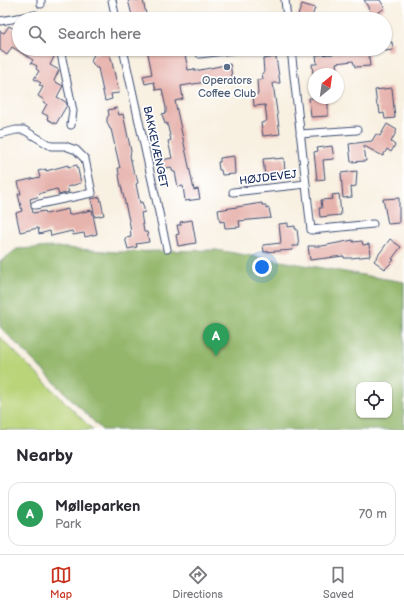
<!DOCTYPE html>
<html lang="en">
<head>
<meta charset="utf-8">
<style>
  :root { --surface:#fff; --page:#f7f7f7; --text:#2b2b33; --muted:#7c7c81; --line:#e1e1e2; --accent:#c8321e }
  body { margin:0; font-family:"Balsamiq Sans",sans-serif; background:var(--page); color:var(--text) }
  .controls { position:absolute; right:12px; bottom:12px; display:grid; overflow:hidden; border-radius:8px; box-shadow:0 1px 3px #0004 }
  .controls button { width:36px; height:36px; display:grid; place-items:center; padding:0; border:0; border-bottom:1px solid var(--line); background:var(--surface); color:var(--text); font:20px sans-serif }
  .compass { position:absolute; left:308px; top:68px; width:36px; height:36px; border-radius:50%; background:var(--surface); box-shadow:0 1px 3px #0004; rotate:29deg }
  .you { position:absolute; left:262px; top:267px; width:14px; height:14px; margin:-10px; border:3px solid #fff; border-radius:50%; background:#1a73e8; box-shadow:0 0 0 6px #1a73e833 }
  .badge { display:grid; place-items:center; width:26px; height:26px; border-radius:50%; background:var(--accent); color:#fff; font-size:13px; font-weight:700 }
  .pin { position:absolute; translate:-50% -33px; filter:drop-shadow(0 1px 2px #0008) }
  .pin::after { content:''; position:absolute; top:21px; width:14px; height:12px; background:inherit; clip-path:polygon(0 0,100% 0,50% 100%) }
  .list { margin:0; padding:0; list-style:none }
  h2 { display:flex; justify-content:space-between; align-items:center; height:52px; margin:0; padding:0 16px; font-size:17px }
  h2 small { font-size:13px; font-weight:400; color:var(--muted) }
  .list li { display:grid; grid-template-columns:26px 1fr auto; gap:12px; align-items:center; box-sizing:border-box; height:64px; margin:0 8px 8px; padding:0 8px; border:1px solid var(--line); border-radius:12px }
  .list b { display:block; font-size:15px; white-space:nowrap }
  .list p { margin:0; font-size:13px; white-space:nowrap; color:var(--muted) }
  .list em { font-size:13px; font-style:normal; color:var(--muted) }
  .icon { flex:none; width:22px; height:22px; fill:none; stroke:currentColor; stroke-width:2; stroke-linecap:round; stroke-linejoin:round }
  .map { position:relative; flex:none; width:404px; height:430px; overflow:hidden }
  .search { position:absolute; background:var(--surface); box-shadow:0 1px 3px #0004; left:12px; right:12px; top:12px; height:44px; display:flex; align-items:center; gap:10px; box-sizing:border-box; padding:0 14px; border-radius:22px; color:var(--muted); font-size:15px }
  .sheet { height:124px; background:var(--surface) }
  nav { display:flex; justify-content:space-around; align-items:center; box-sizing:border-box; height:56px; border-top:1px solid var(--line); background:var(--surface); font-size:11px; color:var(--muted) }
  nav a { display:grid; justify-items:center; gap:2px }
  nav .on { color:var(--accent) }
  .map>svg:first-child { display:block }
  .green { fill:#bad47a; stroke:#6a826c }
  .forest { fill:#93b66a; stroke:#577264; fill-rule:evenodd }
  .building { fill:#e7b3ad }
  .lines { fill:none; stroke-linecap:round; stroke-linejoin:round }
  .street-casing { stroke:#3c4c72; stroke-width:9 }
  .street { stroke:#fff; stroke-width:7 }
  .service-dot { fill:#5c6f8a; stroke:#fff; stroke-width:1.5 }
  .labels { text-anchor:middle; stroke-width:3.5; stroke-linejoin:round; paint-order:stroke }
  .service-label { font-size:11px; fill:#4e5e75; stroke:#fff }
  .street-label { font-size:11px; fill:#1b2f5e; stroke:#fff }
</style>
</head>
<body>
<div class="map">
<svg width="404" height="430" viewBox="0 0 404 430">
  <rect width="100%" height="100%" fill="#fff"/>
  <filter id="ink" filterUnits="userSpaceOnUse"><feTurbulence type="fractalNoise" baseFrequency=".025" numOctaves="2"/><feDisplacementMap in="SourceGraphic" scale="8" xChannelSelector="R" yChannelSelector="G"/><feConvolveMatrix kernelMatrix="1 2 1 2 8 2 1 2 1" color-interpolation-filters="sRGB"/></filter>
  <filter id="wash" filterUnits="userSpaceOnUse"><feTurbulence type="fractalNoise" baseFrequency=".012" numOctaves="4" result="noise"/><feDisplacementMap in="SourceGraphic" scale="16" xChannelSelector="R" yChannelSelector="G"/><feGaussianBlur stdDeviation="0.9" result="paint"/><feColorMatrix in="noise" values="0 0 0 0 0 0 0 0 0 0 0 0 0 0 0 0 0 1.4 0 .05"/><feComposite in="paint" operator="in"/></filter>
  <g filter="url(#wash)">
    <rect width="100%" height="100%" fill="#f8f0e1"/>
    <!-- green -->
    <path class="green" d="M0 337 93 430H0Z"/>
    <!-- forest -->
    <path class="forest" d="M53 247 116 252 216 250 404 282V430H102L0 327V262L17 249ZM359 385H389V415H359Z"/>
    <g id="blocks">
      <!-- building -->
      <path class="building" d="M128 0H143L147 19H133Z
        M364 0H380L385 8 373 16Z
        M302 4 315 8 311 19 298 15Z
        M9 26 19 32V49H48L56 53 50 65 59 70 54 81 63 86 57 97 66 102 67 105 56 124 47 119 48 116 42 113 47 104 43 102 44 100 38 96 43 87 39 85 41 83 34 79 39 71 36 69 37 66 31 63 33 60 12 47 7 55 0 50V31L4 33Z
        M392 42 393 50 385 51V43Z
        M147 49H184L188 70 195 69V71L230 64 233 82 224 83V78L205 80 206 82 181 86 183 99 175 101 194 190 198 189 200 199 185 201 183 186 178 187 175 172H173L171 167 162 169 161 160 172 158 168 141 171 140 167 123 165 124 162 114 166 113V108L162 89 156 90 154 82 145 84 143 76 152 74Z
        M368 49 370 66 355 67 353 61 336 63 337 70 313 74 312 64H317L316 55 335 54 334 51Z
        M107 51 111 58 119 93 111 94 112 99 105 101 98 68H96L91 61 94 54Z
        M276 57 280 83H273L280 134 263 136 261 123 265 122 267 120 265 105 254 106 253 95 258 94 257 80 263 79 262 73H264L263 59Z
        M392 88 395 118 385 119 384 113 380 114 379 106H377L375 90Z
        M309 98H328V116L311 117Z
        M117 108 119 115 123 114 131 151 130 156 134 174H136L138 183 136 184 140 203 142 202 145 212 141 213 144 232H147L149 242 136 244 137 247 128 249 125 238 131 237 130 225 120 181 118 168H120L111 129H110L107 122V118L109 115 108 110Z
        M387 124 397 130 391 142 395 145 391 152 387 149 383 156 364 146 366 161 351 162 349 144 372 141 376 134 380 136Z
        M332 146 334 159 323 160 325 179 317 180 314 152 318 151 317 148Z
        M234 156 235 174 222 175 221 170H219L218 162H220V158Z
        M275 158V159L284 158 285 173 265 176 263 159Z
        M68 165V167L77 165 81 183 67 187 69 192 59 195 57 189 41 193 37 197 30 199 33 213 45 211 46 214 68 209 69 215 92 210 97 234 85 237 84 233 73 235 72 231 51 236 50 231 39 234 38 228 20 232 16 213 22 211 18 194H21L18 182 40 177 38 171 46 169V171Z
        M357 171 356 186 351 187 352 197 343 198 341 173Z
        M339 194 341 215 320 217 319 208H322L321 200 333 199 332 195Z
        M100 197 104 215 95 217 91 199Z
        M399 198V223L388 224 383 199Z
        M262 203V205H266V209L269 208 271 218 239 221 240 227 225 228 224 221 220 222 218 210Z
        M192 220 196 243 178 246 176 235 179 234 177 225H181L180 222Z
        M288 223V227L295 226V229H297L299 246H292L293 250 264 252 263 245 281 243 279 224Z
        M390 239 401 247 392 259 394 260 385 269 374 261Z
        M353 240V242L362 241 363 245 369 244 370 256 351 258H344V256L310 260 308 246H322Z"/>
    </g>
  </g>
  <g filter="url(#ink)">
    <use href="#blocks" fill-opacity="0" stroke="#3c4c72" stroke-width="1"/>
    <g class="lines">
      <!-- street casing -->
      <g class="street-casing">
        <path id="street" d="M112 0 116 19
          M285 0 287 19
          M41 4V0
          M0 21 35 15 45 19
          M60 49 73 111 71 125
          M123 49 167 249
          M291 49 311 230 373 224
          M200 54 240 49
          M0 134 16 130H24L51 146H65L76 150 85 159 92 193 35 205
          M300 134 357 130
          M233 192 306 184"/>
      </g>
      <!-- street -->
      <use href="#street" class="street"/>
    </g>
  </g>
  <!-- markers -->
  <circle class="service-dot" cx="227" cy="67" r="4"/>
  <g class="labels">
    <!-- service labels -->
    <g class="service-label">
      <text x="227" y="84">Operators<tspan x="227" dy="13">Coffee Club</tspan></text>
    </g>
    <!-- street labels -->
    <g class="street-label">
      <text transform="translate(156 147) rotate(78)" y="4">BAKKEVÆNGET</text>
      <text transform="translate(268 177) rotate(-7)" y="4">HØJDEVEJ</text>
    </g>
  </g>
</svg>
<div class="controls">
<button><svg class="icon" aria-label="locate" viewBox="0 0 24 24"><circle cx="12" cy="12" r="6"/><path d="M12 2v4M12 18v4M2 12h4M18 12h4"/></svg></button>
</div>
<svg class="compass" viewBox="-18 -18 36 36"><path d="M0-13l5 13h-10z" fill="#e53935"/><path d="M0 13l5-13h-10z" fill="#7c7c81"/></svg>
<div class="you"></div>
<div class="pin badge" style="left:216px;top:356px;background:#2e9e5b">A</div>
<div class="search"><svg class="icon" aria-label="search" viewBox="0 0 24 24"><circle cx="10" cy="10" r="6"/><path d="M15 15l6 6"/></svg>Search here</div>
</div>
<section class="sheet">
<h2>Nearby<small></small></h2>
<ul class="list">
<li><span class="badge" style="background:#2e9e5b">A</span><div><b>Mølleparken</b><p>Park</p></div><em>70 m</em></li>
</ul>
</section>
<nav>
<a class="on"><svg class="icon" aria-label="map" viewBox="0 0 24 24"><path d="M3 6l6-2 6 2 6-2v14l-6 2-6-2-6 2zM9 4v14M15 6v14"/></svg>Map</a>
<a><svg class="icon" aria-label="directions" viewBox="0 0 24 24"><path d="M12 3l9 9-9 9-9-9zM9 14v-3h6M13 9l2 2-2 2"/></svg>Directions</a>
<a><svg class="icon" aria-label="saved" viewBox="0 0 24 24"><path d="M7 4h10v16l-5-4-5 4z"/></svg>Saved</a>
</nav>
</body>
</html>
